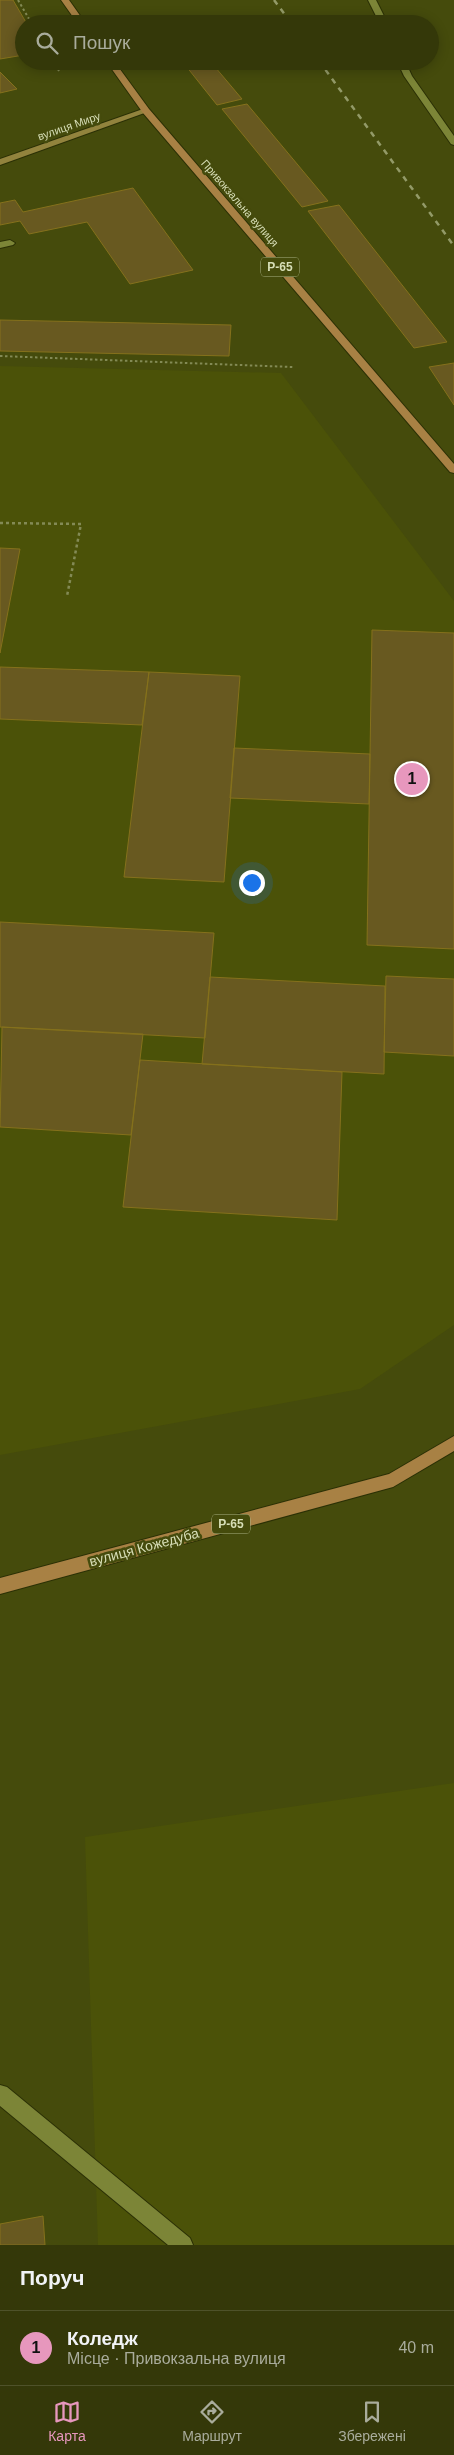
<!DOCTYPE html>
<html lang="uk">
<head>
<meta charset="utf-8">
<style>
  :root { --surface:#343809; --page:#3c3f12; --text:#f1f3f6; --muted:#a9ac9c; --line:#4e522a; --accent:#e797bd }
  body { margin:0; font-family:Arial,sans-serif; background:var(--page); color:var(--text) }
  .you { position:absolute; left:251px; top:882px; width:18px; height:18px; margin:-12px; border:4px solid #fff; border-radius:50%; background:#1a73e8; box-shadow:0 0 0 8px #1a73e833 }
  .badge { display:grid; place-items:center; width:32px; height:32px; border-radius:50%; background:var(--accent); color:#111; font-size:16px; font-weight:700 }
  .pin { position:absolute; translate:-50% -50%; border:2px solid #fff; box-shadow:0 1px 5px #0006 }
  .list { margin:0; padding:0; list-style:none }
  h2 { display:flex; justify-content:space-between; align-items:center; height:65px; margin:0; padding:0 20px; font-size:21px }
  h2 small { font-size:16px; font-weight:400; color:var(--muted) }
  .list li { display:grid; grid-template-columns:32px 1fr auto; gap:15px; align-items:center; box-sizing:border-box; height:75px; padding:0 20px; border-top:1px solid var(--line) }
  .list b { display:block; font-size:19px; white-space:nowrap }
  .list p { margin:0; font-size:16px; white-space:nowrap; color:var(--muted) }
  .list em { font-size:16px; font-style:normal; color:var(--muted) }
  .icon { flex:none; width:28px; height:28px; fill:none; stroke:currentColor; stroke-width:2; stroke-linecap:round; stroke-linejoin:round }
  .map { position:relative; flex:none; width:454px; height:2245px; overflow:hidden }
  .search { position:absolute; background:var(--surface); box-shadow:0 2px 12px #0003; left:15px; right:15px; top:15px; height:55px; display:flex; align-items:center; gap:12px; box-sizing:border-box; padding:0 18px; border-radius:28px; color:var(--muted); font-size:19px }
  .sheet { height:140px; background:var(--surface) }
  nav { display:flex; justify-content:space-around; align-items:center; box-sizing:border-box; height:70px; border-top:1px solid var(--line); background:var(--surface); font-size:14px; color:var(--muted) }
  nav a { display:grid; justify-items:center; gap:2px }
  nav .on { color:var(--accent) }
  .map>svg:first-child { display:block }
  .built { fill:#4b5208 }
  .building { fill:#685920; stroke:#85711c }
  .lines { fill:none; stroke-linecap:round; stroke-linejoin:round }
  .service-casing { stroke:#2b3005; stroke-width:2 }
  .minor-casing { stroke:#2b3005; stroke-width:2 }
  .secondary-casing { stroke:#2b3005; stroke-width:2 }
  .primary-casing { stroke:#2b3005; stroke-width:2 }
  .path-far1 { stroke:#838a55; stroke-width:2; stroke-dasharray:2.5 2.5; stroke-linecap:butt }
  .path { stroke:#838a55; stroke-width:2.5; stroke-dasharray:3 3; stroke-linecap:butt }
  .service { fill:#7c8537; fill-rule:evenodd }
  .minor { fill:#7c8537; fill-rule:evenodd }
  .secondary { fill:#92833d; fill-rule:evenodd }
  .primary { fill:#a88144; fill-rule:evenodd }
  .rail { stroke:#939a68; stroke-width:2.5; stroke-dasharray:5.5 5.5; stroke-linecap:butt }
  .labels { text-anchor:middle; stroke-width:5; stroke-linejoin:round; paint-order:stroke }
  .far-street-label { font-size:11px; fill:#d7deb7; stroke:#454b0c }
  .shield { fill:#454b0c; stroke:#abb284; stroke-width:1 }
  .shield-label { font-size:12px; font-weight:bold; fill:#d7deb7 }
  .street-label { font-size:14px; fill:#d7deb7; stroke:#454b0c }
</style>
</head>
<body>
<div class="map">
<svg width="454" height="2245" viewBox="0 0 454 2245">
  <rect width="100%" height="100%" fill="#454b0c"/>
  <!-- built -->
  <path class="built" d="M0 366 281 373 454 601V1325L360 1389 0 1455Z
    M454 1783V2245H98L85 1837Z"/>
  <!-- building -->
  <path class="building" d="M0 0H13L27 24H24V55L0 59Z
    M182 61H210L242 99 217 105Z
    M0 72 17 89 0 93Z
    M247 104 328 201 302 207 222 109Z
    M133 188 193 270 130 284 87 222 29 234 20 221 0 225V203L15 200 23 212Z
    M339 205 447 342 414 348 308 211Z
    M0 320 231 325 229 356 0 351Z
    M454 363V405L429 367Z
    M0 548 20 549 0 653Z
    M372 630 454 633V949L367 945Z
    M0 667 149 672 142 725 0 719Z
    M149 672 240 676 224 882 124 877Z
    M234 748 370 754 369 804 230 798Z
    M0 922 214 933 205 1038 0 1027Z
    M386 976 454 979V1056L384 1052Z
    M210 977 385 986 384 1074 202 1064Z
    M2 1027 143 1034 131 1135 0 1127Z
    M140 1060 342 1072 337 1220 123 1207Z
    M43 2216 45 2245H0V2224Z"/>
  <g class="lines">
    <!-- service casing -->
    <g class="service-casing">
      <path id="service" d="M10 240 15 243 13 245 0 248V242Z
        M0 2085 7 2087 190 2238 193 2245H168L0 2106Z"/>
    </g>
    <!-- minor casing -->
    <g class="minor-casing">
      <path id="minor" d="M368 0H376L388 24H380Z
        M397 61H405L412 76 454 136V145L451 144 404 76Z"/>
    </g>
    <!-- secondary casing -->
    <g class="secondary-casing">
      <path id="secondary" d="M143 109 150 111 0 165V159Z"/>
    </g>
    <!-- primary casing -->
    <g class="primary-casing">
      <path id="primary" d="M61 0H69L86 24H78Z
        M106 61H114L149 109 454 464V473L450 472 143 113Z
        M454 1436V1451L393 1487 0 1594V1578L389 1474Z"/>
    </g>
    <!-- path-far1 -->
    <path class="path-far1" d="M18 0 32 24
      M53 61 59 71
      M0 356 293 367"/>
    <!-- path -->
    <path class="path" d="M0 523 81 524 67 596"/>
    <!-- service -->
    <use href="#service" class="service"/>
    <!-- minor -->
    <use href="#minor" class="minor"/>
    <!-- secondary -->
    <use href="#secondary" class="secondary"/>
    <!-- primary -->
    <use href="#primary" class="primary"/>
    <!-- rail -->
    <path class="rail" d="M274 0 292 24
      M319 61 454 246"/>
  </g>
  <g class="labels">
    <!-- far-street labels -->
    <g class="far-street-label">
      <text transform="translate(69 126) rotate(-19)" y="4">вулиця Миру</text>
      <text transform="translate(240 203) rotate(49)" y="4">Привокзальна вулиця</text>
    </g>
    <!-- shield labels -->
    <g class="shield">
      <rect x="261" y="257.5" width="38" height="19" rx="4"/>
      <rect x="212" y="1514.5" width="38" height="19" rx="4"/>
    </g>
    <g class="shield-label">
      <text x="280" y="271">Р-65</text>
      <text x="231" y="1528">Р-65</text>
    </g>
    <!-- street labels -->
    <g class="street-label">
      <text transform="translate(144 1547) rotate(-15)" y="5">вулиця Кожедуба</text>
    </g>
  </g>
</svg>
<div class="you"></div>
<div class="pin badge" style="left:412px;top:779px">1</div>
<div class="search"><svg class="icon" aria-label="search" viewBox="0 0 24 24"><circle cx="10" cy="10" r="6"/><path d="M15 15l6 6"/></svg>Пошук</div>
</div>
<section class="sheet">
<h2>Поруч<small></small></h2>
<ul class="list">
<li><span class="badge">1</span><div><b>Коледж</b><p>Місце · Привокзальна вулиця</p></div><em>40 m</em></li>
</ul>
</section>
<nav>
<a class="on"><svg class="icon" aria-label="map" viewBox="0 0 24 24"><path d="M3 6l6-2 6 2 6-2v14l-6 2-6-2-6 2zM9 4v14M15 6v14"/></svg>Карта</a>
<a><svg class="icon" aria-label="directions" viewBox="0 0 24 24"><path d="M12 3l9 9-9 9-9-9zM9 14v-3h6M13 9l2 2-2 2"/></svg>Маршрут</a>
<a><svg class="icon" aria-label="saved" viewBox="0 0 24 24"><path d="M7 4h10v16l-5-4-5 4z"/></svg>Збережені</a>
</nav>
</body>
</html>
